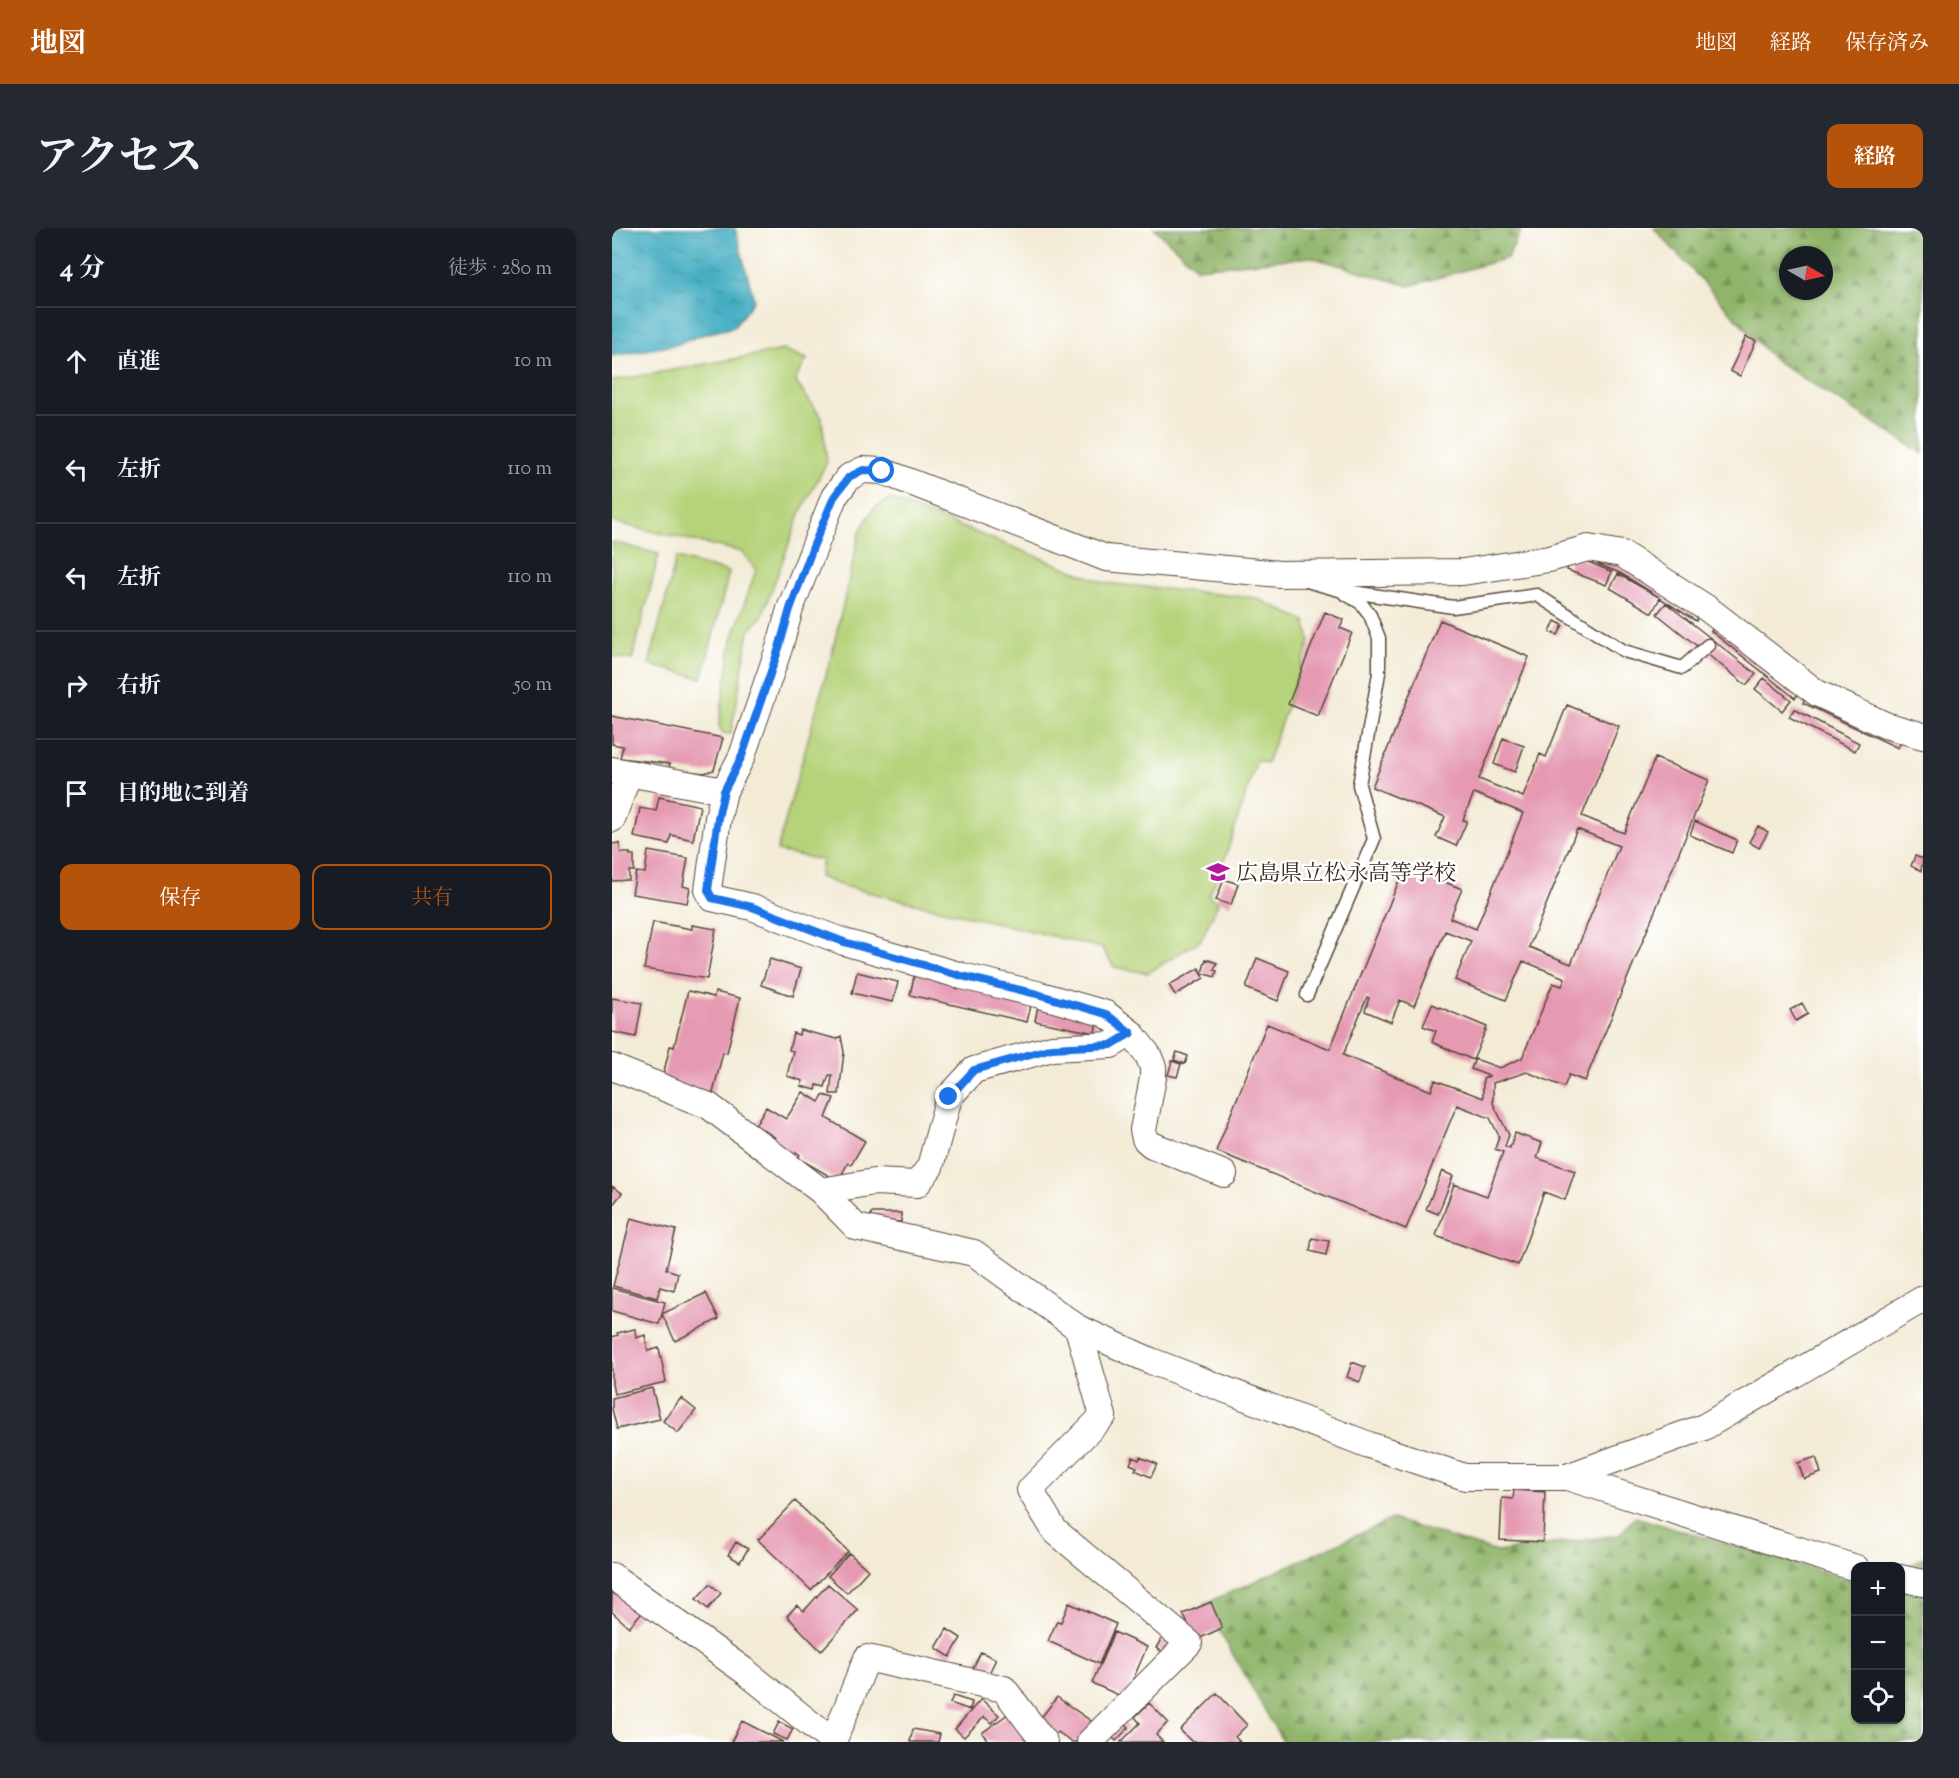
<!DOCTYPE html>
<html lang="ja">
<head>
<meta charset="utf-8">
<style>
  :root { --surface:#171b24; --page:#242831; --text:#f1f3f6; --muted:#9ea1a6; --line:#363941; --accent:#b45309 }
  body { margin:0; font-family:"Sorts Mill Goudy","Noto Serif JP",serif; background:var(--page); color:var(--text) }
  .controls { position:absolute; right:18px; bottom:18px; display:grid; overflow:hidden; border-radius:12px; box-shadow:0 2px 4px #0004 }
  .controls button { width:54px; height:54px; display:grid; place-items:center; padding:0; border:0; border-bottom:2px solid var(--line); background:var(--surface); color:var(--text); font:30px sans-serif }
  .compass { position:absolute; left:1167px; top:18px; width:54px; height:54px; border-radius:50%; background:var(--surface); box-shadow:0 2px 4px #0004; rotate:99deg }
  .stop { position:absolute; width:18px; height:18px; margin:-14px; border:4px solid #1a73e8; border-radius:50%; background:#fff }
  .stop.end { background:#1a73e8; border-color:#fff; box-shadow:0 2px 6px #0008 }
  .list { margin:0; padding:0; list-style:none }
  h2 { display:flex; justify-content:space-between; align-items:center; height:78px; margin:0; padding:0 24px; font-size:26px }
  h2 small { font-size:20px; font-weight:400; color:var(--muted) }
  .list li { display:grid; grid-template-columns:39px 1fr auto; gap:18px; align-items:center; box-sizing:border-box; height:108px; padding:0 24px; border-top:2px solid var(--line) }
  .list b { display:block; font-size:22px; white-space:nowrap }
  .list em { font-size:20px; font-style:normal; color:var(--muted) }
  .actions { display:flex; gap:12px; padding:18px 24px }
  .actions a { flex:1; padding:14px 0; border:2px solid var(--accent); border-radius:12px; text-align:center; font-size:21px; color:var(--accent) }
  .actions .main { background:var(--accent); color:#fff }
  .icon { flex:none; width:33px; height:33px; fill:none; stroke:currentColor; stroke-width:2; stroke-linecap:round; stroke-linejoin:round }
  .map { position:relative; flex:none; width:1311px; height:1514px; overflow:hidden; border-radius:12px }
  header { display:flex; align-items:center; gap:36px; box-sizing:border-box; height:84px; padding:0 30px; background:var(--accent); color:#fff }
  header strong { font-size:28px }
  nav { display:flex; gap:33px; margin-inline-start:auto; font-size:21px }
  .intro { display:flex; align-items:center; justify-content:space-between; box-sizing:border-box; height:144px; padding:0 36px }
  h1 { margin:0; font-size:42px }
  .button { padding:15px 27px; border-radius:12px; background:var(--accent); color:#fff; font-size:21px; font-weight:700 }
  main { display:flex; gap:36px; padding:0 36px }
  aside { flex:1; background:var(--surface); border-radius:12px; box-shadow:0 2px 4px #0004 }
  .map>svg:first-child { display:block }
  .forest { fill:url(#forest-firs); stroke:#667044; stroke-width:1.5; fill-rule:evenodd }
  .green { fill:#b6d37a; stroke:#787e4c; stroke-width:1.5 }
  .water { fill:url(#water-ripples); stroke:#3f6c70; stroke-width:1.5 }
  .building { fill:#e59ab2; fill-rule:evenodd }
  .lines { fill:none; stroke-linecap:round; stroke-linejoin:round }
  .lane-casing { stroke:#57473a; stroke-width:15 }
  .street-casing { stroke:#57473a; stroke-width:28 }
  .lane { stroke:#fff; stroke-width:12 }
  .street { stroke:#fff; stroke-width:26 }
  .route { stroke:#1a73e8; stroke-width:8 }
  .labels { text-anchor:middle; stroke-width:5; stroke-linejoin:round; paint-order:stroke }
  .poi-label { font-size:22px; fill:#3b2a1e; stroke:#fff; text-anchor:start }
</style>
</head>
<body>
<header>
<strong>地図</strong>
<nav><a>地図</a><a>経路</a><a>保存済み</a></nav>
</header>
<div class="intro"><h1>アクセス</h1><a class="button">経路</a></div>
<main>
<aside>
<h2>4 分<small>徒歩 · 280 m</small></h2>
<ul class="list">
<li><svg class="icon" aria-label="ahead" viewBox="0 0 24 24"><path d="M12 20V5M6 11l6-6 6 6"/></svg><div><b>直進</b></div><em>10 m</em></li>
<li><svg class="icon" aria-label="left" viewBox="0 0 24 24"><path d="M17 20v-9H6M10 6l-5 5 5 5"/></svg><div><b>左折</b></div><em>110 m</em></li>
<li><svg class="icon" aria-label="left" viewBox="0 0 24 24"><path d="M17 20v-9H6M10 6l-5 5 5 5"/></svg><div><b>左折</b></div><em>110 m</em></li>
<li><svg class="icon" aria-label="right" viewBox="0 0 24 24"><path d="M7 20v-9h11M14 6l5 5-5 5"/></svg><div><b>右折</b></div><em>50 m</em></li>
<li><svg class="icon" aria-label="arrive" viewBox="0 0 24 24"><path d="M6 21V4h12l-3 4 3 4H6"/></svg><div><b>目的地に到着</b></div></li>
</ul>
<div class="actions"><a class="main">保存</a><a>共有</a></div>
</aside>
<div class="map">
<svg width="1311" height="1514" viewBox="0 0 1311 1514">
  <defs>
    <pattern id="forest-firs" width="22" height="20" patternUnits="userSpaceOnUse" patternTransform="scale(1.5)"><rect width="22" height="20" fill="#90b56a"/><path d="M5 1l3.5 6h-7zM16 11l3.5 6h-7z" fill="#779357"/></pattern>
    <pattern id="water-ripples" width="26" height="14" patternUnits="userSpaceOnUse" patternTransform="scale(1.5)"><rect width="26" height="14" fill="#43adc2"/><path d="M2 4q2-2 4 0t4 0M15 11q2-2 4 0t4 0" fill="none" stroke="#398d9d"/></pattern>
  </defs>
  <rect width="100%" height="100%" fill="#fff"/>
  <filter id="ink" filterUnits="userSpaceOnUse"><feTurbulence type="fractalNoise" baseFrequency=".0167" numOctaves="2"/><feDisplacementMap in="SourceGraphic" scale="12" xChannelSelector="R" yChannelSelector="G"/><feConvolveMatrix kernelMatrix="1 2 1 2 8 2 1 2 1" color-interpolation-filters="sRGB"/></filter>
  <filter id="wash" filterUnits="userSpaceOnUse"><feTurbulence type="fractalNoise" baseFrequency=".008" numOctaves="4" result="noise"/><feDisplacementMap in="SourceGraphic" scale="24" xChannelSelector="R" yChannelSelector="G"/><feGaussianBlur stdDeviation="1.35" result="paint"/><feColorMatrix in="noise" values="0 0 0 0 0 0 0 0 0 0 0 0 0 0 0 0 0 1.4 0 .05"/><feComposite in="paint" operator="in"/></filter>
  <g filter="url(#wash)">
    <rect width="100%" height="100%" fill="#f3ebd6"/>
    <!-- forest -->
    <path class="forest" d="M542 0H910L895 30 797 58 699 29 585 40Z
      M1042 0H1311V226L1161 131ZM1176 27H1212V63H1176Z
      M1023 1289 1243 1353 1244 1492H1288L1289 1344 1311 1329V1514H671L592 1376 780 1291 885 1324 1007 1307Z"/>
    <!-- green -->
    <path class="green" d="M172 122 195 131 183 153 210 190 215 234 189 283 150 388 137 403 119 506 111 505 107 498 120 412 144 342 130 324 0 294V153Z
      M278 271 493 355 644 370 693 393 698 413 655 535 645 532 610 639 597 667 606 675 589 712 536 745 502 739 490 720 231 658 207 649 210 632 165 623 219 429 248 303 261 281Z
      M0 314 47 326 20 432 0 428Z
      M64 330 117 344 90 450 37 437Z"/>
    <!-- water -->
    <path class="water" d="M0 0H123L142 72 122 99 86 108 67 116 0 128Z"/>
    <g id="blocks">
      <!-- building -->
      <path class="building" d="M1134 109 1144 113 1128 148 1118 143Z
        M990 328 1087 384 1084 393 1048 370 1040 385 998 360 1006 346 1047 369 1008 345 986 336Z
        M969 331 1000 344 994 357 955 342 958 332Z
        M1054 375 1144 446 1134 457 1045 386Z
        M713 384 732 392 728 400 740 405 706 488 676 476Z
        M828 392 917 429 867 551 911 569 928 526 934 529 955 477 1007 498 970 588 1012 605 1043 530 1097 552 973 853 957 847 952 859 915 844 881 855V875L897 907 893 918 898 920 903 905 930 915 925 930 963 943 953 972 932 964 906 1037 824 1008 842 956 875 968 891 924 883 921 887 908 878 890 845 877 794 1001 604 923 655 796 718 821 793 638 850 661 838 690 864 701 911 585 862 565 851 592 855 593 844 618 824 609 833 589 760 559ZM965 601 1007 618 959 736 917 719ZM833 703 859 713 843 752 894 772 911 733 953 750 950 758 941 755 910 830 888 840 863 831 859 841 877 848 871 851V870L823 852 819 863 731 827 755 769 757 770 753 783 779 794 788 772 802 778Z
        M943 393 951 397 946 407 938 404Z
        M1104 396 1189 463 1183 470 1099 403Z
        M1152 450 1179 472 1170 483 1143 461Z
        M1194 468 1289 513 1286 520 1191 475Z
        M1182 481 1247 515 1243 523 1177 489Z
        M0 488 111 510 102 542 92 545 57 541 58 536 8 530 11 518 0 516Z
        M891 510 912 518 903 544 882 536Z
        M47 569 88 578 81 612 59 607 57 616 22 609 28 580 44 583Z
        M1083 593 1125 612 1120 625 1078 607Z
        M1146 598 1156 604 1147 620 1137 614Z
        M7 615 9 625H18V627H22V643H17V652L0 653V616Z
        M36 623 76 630 71 658 78 660 75 675 20 666 24 644 33 645Z
        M1303 628 1311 631 1309 643 1299 638Z
        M612 651 626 656 619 677 604 672Z
        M41 694 80 701V697L104 701 95 751 32 741Z
        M645 730 677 743 666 773 634 760Z
        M158 731 189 741 181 768 149 757Z
        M594 731 605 735 602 742 605 743 603 749 590 745Z
        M587 740 592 750 563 767 557 757Z
        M245 744 286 754 281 774 240 765Z
        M303 744 420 773 415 794 298 767Z
        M76 763 102 769 103 764 128 770 115 825 111 824 101 865 50 852 58 818 62 819Z
        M0 770 30 775 24 809 0 804Z
        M1190 775 1196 786 1184 793 1178 782Z
        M820 776 875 799 861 832 820 814 824 803 811 798Z
        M426 778 485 791 483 805 423 793Z
        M188 802 225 811 229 808 232 824 227 866H218L220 847H217L213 859 205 857 204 862 189 858 191 853 175 848 181 823 177 822 181 805 187 807Z
        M565 824 576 828 573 836 562 832Z
        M560 833 569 836 565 849 556 847Z
        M191 864 207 874 211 867 222 870 214 890 253 913 239 937 236 935 226 953 186 930 188 927 184 924 182 927 161 915 164 910 143 897 154 879 174 891Z
        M830 943 841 948 826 986 814 981Z
        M0 958 10 965 0 978Z
        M259 985H289V994L259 992Z
        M19 990 64 1002 54 1041 66 1045 62 1063 48 1059 45 1070 1 1058Z
        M700 1010 717 1013 714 1027 698 1023Z
        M0 1060 53 1074 50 1086 94 1065 107 1091 63 1113 50 1086 47 1096 0 1083Z
        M23 1101 24 1110 33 1107 36 1123 47 1120 54 1154 2 1166 0 1156V1109L6 1107 5 1105Z
        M740 1134 753 1139 748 1154 735 1149Z
        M40 1160 48 1191 5 1201 0 1181V1170Z
        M69 1170 84 1182 66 1205 51 1193Z
        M521 1229 527 1232 528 1229 545 1236 539 1249 523 1242 525 1239 518 1236Z
        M1204 1229 1209 1245 1192 1251 1186 1235Z
        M902 1262 933 1264 931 1314 888 1312 890 1270 901 1271Z
        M183 1273 236 1323 199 1362 146 1312Z
        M124 1314 136 1321 128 1334 116 1327Z
        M237 1325 256 1342 235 1365 216 1348Z
        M98 1356 109 1365 96 1381 84 1371Z
        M216 1356 246 1382 209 1423 175 1388 185 1377 192 1383Z
        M0 1358 31 1383 17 1399 0 1384Z
        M599 1374 610 1400 584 1412 571 1386Z
        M457 1375 504 1396 487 1436 436 1413 445 1393 449 1394Z
        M335 1401 349 1410 338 1429 324 1420Z
        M502 1404 535 1419 513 1470 480 1455Z
        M551 1408 564 1415 558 1428 544 1420Z
        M369 1424 384 1431 376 1447 361 1440Z
        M605 1465 635 1497 623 1509 628 1514H580L568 1502Z
        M341 1468 360 1474 358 1482 338 1475Z
        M445 1469 483 1496 470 1514H460L446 1504 442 1509 425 1495Z
        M369 1471 387 1487 380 1495 372 1489 352 1509 343 1501Z
        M537 1475 556 1494 544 1507 551 1514H509L528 1495 523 1489Z
        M400 1483 423 1514H377L370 1505Z
        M130 1493 171 1514H119Z
        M511 1493 517 1499 504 1513 498 1507Z
        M167 1494 181 1501 175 1512 161 1506Z
        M301 1501 328 1506 326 1514H298Z"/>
    </g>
  </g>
  <g filter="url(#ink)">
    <use href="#blocks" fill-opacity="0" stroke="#57473a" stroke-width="1.5"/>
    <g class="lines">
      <!-- lane casing -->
      <g class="lane-casing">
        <path id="lane" d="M698 354 727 362 841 379 925 367 1012 423 1070 440 1096 417
          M695 767 762 611 747 557 767 445V410L758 387 749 375 732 365"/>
      </g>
      <!-- street casing -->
      <g class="street-casing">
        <path id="street" d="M0 542 112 563 130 528 167 420 178 381 222 269 237 249 251 242 270 243 494 330 668 346 851 344 937 331 976 320 1010 326 1096 381 1205 465 1273 497 1311 508
          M112 563 106 590 96 662 100 670 140 679 232 714 350 748 425 766 494 786 519 805 536 827 541 839V850L531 902 533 911 540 917 612 946
          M0 591 17 545
          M0 839 97 878 209 963 244 999 362 1025 466 1100 539 1133 757 1217 853 1249H955L1244 1340
          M209 963 262 954 305 956 318 939 337 869 362 842 440 820 499 817 519 805
          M466 1100 491 1188 418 1262 443 1303 577 1415 478 1514
          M955 1249 1092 1199 1311 1071
          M0 1348 134 1444 221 1514
          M1288 1350 1311 1355
          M221 1514 255 1430 392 1461 432 1514"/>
      </g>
      <!-- lane -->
      <use href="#lane" class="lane"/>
      <!-- street -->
      <use href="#street" class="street"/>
    </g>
  </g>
  <g class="lines" filter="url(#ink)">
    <!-- route -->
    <path class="route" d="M270 243 251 242 237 249 222 269 201 319 178 381 167 420 130 528 112 563 106 590 96 662 100 670 140 679 232 714 350 748 425 766 494 786 519 805 499 817 440 820 362 842 337 869"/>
  </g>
  <!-- icons -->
  <defs>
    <g id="school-bare" transform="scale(1.8)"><path d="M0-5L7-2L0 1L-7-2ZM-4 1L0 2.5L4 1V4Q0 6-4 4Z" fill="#b5179e" stroke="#fff" stroke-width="2.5" paint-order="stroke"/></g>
  </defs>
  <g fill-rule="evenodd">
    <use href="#school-bare" x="606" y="644"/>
  </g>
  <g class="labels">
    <!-- poi labels -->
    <g class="poi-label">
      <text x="624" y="652">広島県立松永高等学校</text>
    </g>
  </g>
</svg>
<div class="controls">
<button>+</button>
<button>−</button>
<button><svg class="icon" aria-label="locate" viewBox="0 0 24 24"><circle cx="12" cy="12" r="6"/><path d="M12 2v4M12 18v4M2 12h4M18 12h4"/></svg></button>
</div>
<svg class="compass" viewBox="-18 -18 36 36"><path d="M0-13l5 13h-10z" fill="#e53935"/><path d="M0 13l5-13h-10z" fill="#9ea1a6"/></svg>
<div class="stop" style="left:270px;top:243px"></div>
<div class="stop end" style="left:337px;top:869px"></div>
</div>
</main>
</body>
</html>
